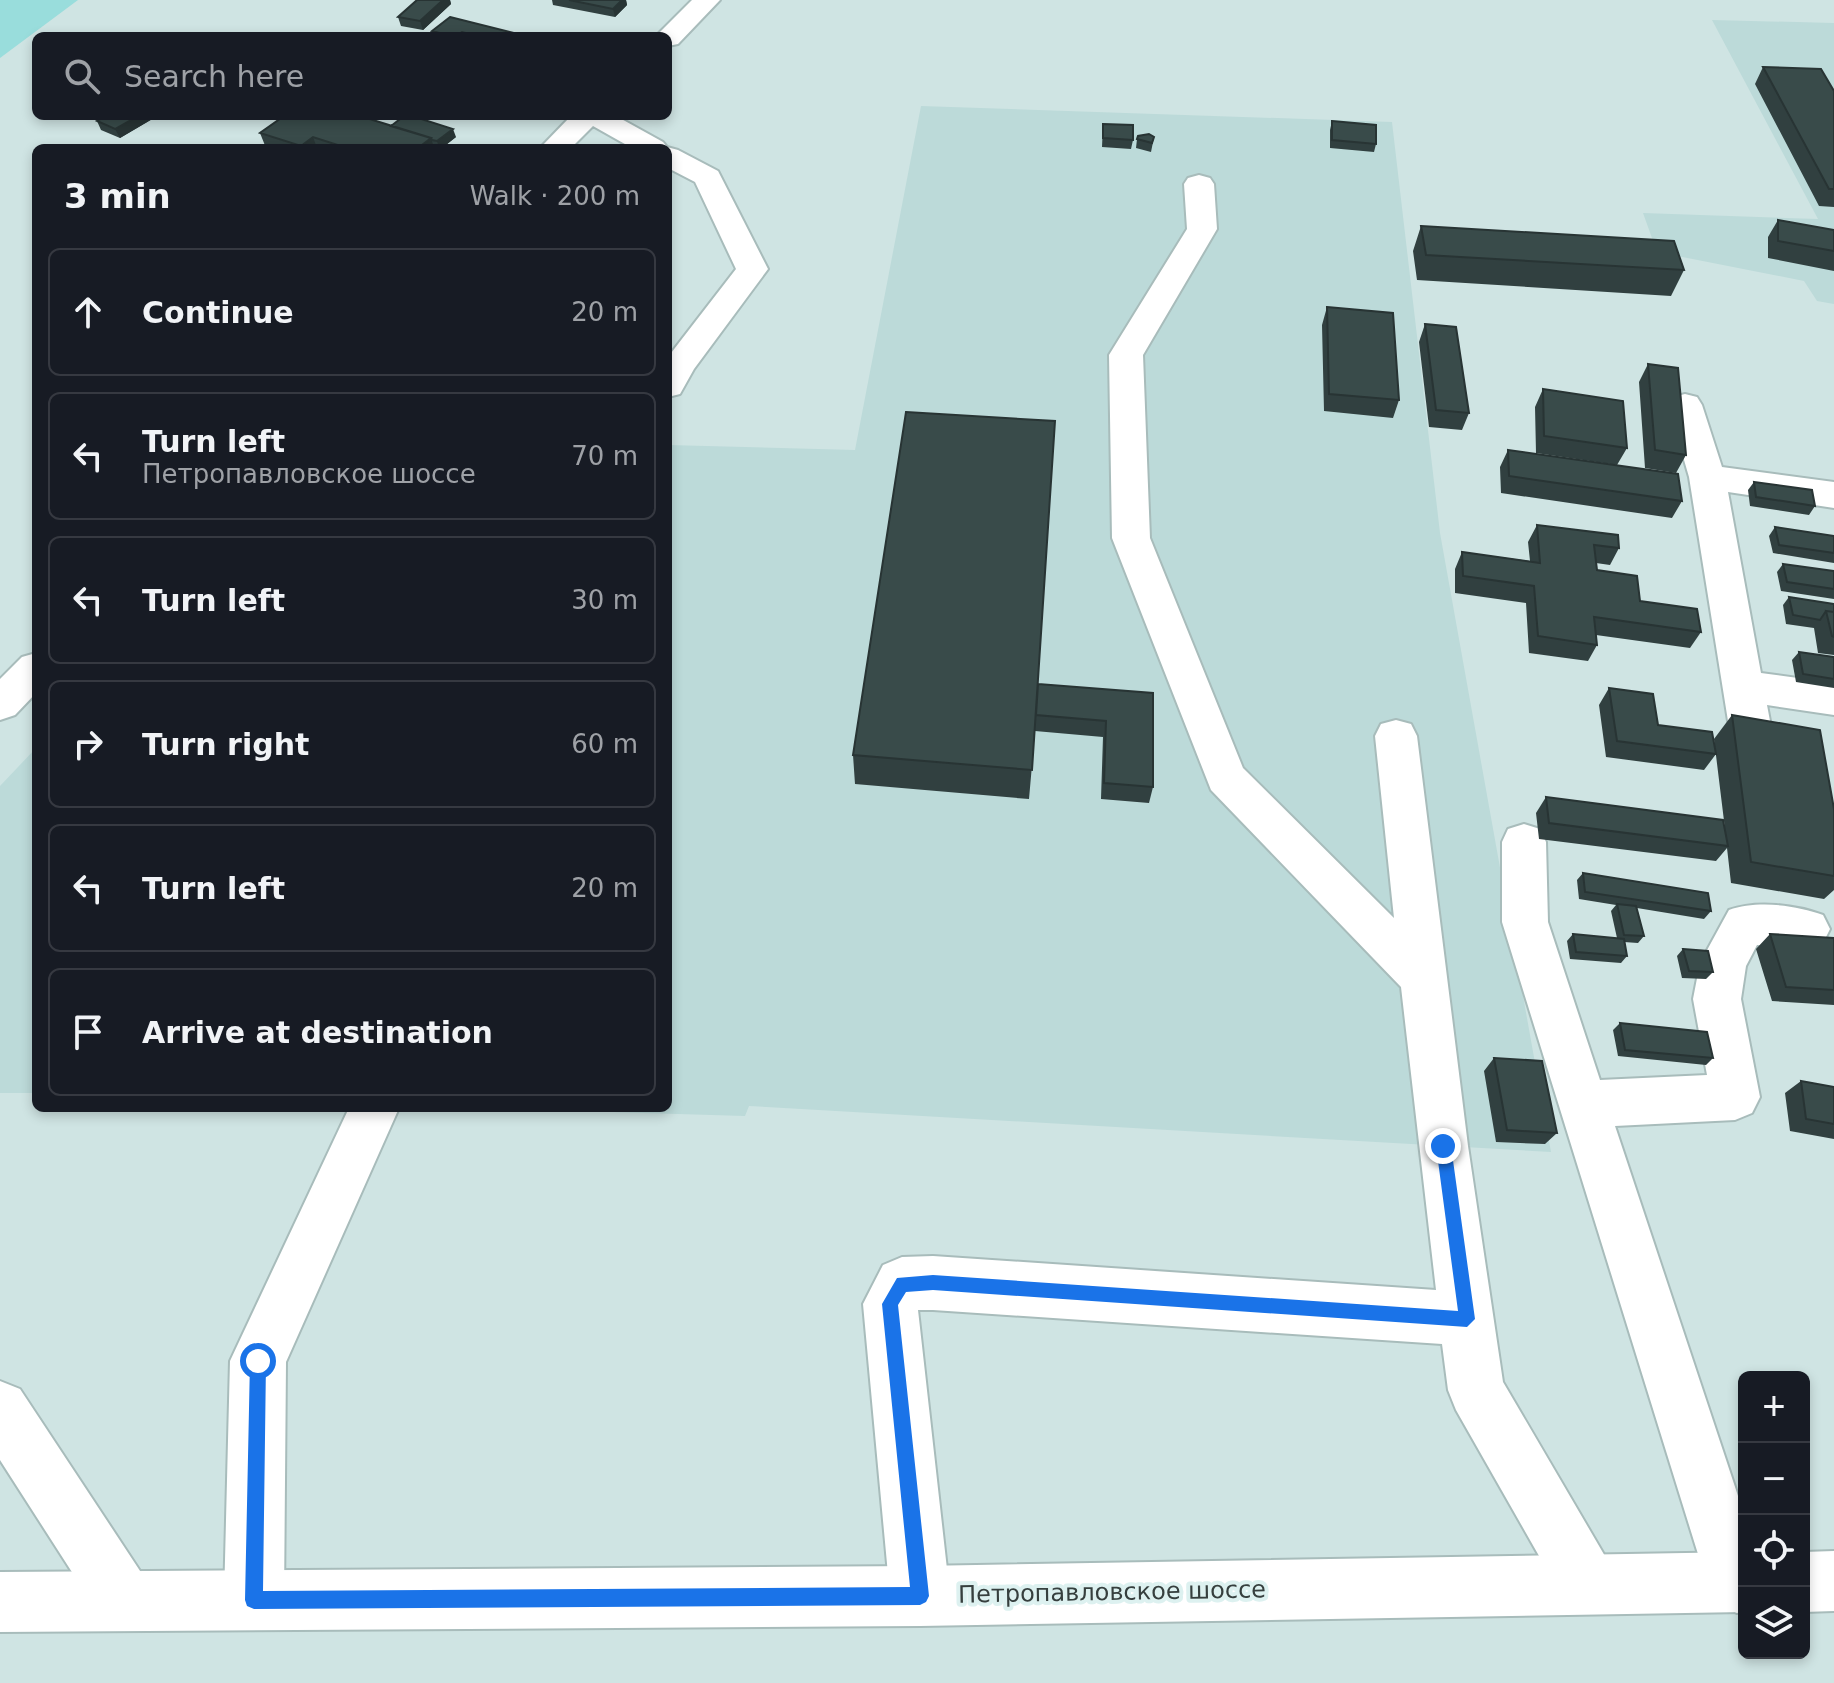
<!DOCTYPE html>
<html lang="en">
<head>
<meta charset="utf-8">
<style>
  :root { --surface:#171b24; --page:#242831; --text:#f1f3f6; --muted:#9ea1a6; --line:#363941 }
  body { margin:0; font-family:"DejaVu Sans",sans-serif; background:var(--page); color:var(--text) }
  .controls { position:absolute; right:24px; bottom:24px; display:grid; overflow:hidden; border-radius:12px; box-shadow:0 4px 12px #0003 }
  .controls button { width:72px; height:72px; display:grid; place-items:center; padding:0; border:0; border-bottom:2px solid var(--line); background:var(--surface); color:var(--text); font:40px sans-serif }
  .stop { position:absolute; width:24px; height:24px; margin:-18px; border:6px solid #1a73e8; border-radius:50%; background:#fff }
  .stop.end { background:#1a73e8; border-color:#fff; box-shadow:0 2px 8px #0008 }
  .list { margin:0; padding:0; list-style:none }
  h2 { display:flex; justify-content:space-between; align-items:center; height:104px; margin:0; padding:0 32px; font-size:34px }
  h2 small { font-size:26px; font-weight:400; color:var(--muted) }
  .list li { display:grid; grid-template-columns:52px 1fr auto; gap:24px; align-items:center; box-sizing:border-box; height:128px; margin:0 16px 16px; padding:0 16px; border:2px solid var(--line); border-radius:12px }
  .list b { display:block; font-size:30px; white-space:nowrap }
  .list p { margin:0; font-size:26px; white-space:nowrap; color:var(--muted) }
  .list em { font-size:26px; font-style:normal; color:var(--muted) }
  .icon { flex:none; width:44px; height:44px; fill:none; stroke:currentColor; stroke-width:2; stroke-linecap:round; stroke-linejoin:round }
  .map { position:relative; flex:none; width:1834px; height:1683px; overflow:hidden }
  .search { position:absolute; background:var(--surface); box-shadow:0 4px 12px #0003; left:32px; top:32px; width:640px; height:88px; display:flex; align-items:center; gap:20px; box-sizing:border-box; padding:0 28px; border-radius:12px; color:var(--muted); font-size:30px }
  .panel { position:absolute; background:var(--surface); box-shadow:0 4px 12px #0003; left:32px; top:144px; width:640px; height:968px; border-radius:12px }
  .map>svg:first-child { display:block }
  .built { fill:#bcdad9 }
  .green { fill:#99dddc }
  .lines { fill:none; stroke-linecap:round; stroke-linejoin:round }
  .minor-casing { stroke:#a8bcbb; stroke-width:4 }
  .major-casing { stroke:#a8bcbb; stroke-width:4 }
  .minor { fill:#fff; fill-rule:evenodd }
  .major { fill:#fff; fill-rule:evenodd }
  .wall { fill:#314040 }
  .shaded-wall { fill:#283434 }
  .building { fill:#394b4a; stroke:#283434; stroke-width:2 }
  .route { fill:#1a73e8 }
  .labels { text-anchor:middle; stroke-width:8; stroke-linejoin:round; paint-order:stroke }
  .near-street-label { font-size:24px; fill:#363f3e; stroke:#ddf1f0 }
</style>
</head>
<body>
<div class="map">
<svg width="1834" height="1683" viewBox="0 0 1834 1683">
  <rect width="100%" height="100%" fill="#cfe4e3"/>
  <!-- built -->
  <path class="built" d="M1712 20 1834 23V304L1817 301 1804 281 1657 252 1643 213 1818 219Z
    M921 106 1392 122 1440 533 1551 1152 749 1106 745 1116 470 1108H668V445L855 450Z
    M36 748V1093H0V786Z"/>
  <!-- green -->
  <path class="green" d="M0 0H78L0 58Z"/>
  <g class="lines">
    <!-- minor casing -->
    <g class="minor-casing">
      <path id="minor" d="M692 0H720L678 44 668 46V36H656Z
        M571 116H616L663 142 667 147 678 150 718 171 768 269 694 369 680 394 668 397V357L736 269 695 182 668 168V148H632L593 126 571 148H540Z
        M1199 175 1210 178 1214 184 1217 229 1143 355 1150 538 1243 768 1394 918 1375 736 1381 724 1396 720 1411 724 1417 736 1468 1146 1503 1382 1609 1563 1618 1584 1609 1605 1588 1614 1567 1605 1456 1410 1448 1390 1442 1344 933 1310H918L950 1596 941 1617 920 1626 899 1617 890 1596 863 1304 883 1265 902 1257 933 1256 1436 1290 1401 987 1211 790 1112 538 1109 355 1187 229 1184 184 1188 178Z
        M1685 394 1697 397 1702 405 1722 467 1834 482V508L1728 492 1761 673 1834 683V715L1767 705 1770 721 1764 732 1749 737 1734 732 1728 721 1689 477 1668 405 1673 397Z
        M36 653V693L15 715 0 720V679L22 657Z
        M1524 824 1540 829 1546 842 1548 922 1600 1080 1707 1075 1693 999 1700 963 1729 910C1757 900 1796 905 1823 915L1830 929 1823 943 1807 949 1757 945 1746 966 1741 999 1760 1097 1752 1113 1735 1120 1615 1126 1744 1514V1610L1737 1613 1716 1604 1707 1583 1502 922V842L1508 829Z
        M349 1108H399L286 1362 284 1600 275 1621 254 1630 233 1621 224 1600 230 1361Z
        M0 1381 20 1389 146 1580 155 1601 146 1622 125 1631 104 1622 0 1460Z"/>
    </g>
    <!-- major casing -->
    <g class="major-casing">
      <path id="major" d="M1834 1551V1611L1804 1612V1552Z
        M1744 1552V1612L920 1626 0 1632V1572L920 1566Z"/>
    </g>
    <!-- minor -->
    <use href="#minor" class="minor"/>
    <!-- major -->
    <use href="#major" class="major"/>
  </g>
  <!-- wall -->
  <path class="wall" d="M417 0H450L451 4 423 30 401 26 398 17Z
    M552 0H626L627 5 615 17 553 5Z
    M450 17 518 36H434L432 31Z
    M1763 67 1834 91V207L1819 206 1755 84Z
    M154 118 120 138 101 130 97 121Z
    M1332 121 1376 144 1374 152 1330 148V130Z
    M1103 124 1133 140 1131 149 1102 147Z
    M391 126 456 137 442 148H266L260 133Z
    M1154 137 1151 152 1136 148 1137 139Z
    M1778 220 1834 230V271L1768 258V237Z
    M1421 226 1684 270 1671 296 1417 280 1413 251Z
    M1327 307 1399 400 1393 418 1324 411 1322 325Z
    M1425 324 1469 413 1462 430 1429 427 1419 342Z
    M1648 364 1686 455 1676 473 1645 468 1639 382Z
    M1543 389 1627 448 1617 465 1536 453 1535 407Z
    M1508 450 1682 501 1672 518 1501 493 1500 467Z
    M1754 482 1815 506 1809 515 1750 506 1748 490Z
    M1537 525 1619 548 1610 565 1596 563 1597 570 1640 601 1701 632 1690 648 1596 635 1597 645 1588 661 1529 653 1526 603 1455 593V569L1462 552 1530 561 1528 542Z
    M1775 527 1834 536V563L1773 553 1769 536Z
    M1783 564 1834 571V599L1781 591 1777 572Z
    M1789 597 1834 604V655L1818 653 1814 628 1786 624 1783 605Z
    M1799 652 1834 657V688L1796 682 1792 660Z
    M1038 684 1153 693V787L1149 803 1101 799 1103 737 1035 731 1029 799 855 784 853 755Z
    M1609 688 1658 725 1716 754 1704 770 1606 757 1599 705Z
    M1732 715 1834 809V890L1824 899 1731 883 1727 848 1716 861 1539 839 1536 813 1546 797 1725 829 1714 739Z
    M1583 873 1711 911 1704 919 1637 908 1644 936 1638 943 1624 942 1627 956 1621 963 1570 959 1567 941 1573 934 1617 938 1611 911 1616 905 1579 899 1577 880Z
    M1770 934 1834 938V1005L1772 1001 1756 949Z
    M1683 949 1713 972 1706 979 1682 978 1677 956Z
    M1620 1023 1713 1058 1706 1065 1618 1056 1613 1030Z
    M1494 1058 1557 1133 1545 1144 1496 1142 1484 1071Z
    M1801 1081 1834 1087V1139L1790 1131 1785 1093Z"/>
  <!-- shaded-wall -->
  <path class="shaded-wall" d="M443 0H450L451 4 423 30 420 21Z
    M622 0H626L627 5 615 17 613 9Z
    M138 116H154V118L120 138 115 129Z
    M453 129 456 137 442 148H439L437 141Z
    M313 137 317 148H302L301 146Z
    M431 138 434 148H418Z"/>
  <!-- building -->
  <path class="building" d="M417 0H443L420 21 398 17Z
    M569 0H622L613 9Z
    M450 17 518 34 516 36H478L462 32 456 36H451L432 31Z
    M1763 67 1821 69 1834 91V189H1829Z
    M106 116H138L115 129 97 121Z
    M284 116H360L431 138 418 148H347L313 137 301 146 260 133Z
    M404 116H412L453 129 437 141 432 140 431 138 391 126Z
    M1332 121 1376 125V144L1332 140Z
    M1103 124 1133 125V140L1103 138Z
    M1149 134 1154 137 1152 143 1137 139 1138 136Z
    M1778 220 1834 230V251L1778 241Z
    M1421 226 1674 241 1684 270 1426 255Z
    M1327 307 1393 313 1399 400 1329 394Z
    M1425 324 1456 327 1469 413 1436 410Z
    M1648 364 1678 368 1686 455 1655 450Z
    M1543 389 1623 401 1627 448 1544 436Z
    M906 412 1055 421 1032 770 853 755Z
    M1508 450 1678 474 1682 501 1509 476Z
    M1754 482 1812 490 1815 506 1756 497Z
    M1537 525 1618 535 1619 548 1594 545 1597 570 1637 576 1640 601 1697 609 1701 632 1594 617 1597 645 1538 636 1534 586 1463 576 1462 552 1540 563Z
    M1775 527 1834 536V553L1779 545Z
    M1783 564 1834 571V589L1787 582Z
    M1789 597 1834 604V612L1826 611 1820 620 1793 615Z
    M1826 611 1834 612V637L1832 636Z
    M1799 652 1834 657V679L1803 674Z
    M1038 684 1153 693V787L1104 783 1106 721 1036 715Z
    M1609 688 1653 694 1658 725 1712 732 1716 754 1617 741Z
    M1732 715 1820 730 1834 809V876L1751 862Z
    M1546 797 1723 820 1728 846 1549 823Z
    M1583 873 1708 893 1711 911 1585 892Z
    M1617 904 1636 906 1644 936 1624 935Z
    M1573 934 1624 939 1627 956 1576 952Z
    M1770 934 1834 938V990L1786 987Z
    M1683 949 1708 951 1713 972 1689 971Z
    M1620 1023 1707 1032 1713 1058 1625 1050Z
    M1494 1058 1542 1061 1557 1133 1507 1130Z
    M1801 1081 1834 1087V1124L1806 1119Z"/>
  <!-- route -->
  <path class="route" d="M1443 1139 1451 1146 1475 1319 1467 1327 933 1290 906 1292 898 1305 929 1596 926 1602 920 1605 254 1609 247 1606 245 1600 250 1361 258 1353 266 1361 263 1591 910 1587 882 1304 897 1278 933 1275 1458 1311 1436 1146Z"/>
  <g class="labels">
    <!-- near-street labels -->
    <g class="near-street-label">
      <text transform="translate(1112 1592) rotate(-1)" y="8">Петропавловское шоссе</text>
    </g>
  </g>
</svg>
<div class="controls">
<button>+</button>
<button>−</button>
<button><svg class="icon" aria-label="locate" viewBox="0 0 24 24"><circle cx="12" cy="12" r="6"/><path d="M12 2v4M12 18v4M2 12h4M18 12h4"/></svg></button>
<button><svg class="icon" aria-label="layers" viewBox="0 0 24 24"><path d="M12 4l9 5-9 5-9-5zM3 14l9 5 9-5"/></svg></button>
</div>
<div class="stop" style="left:258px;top:1361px"></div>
<div class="stop end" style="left:1443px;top:1146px"></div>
<div class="search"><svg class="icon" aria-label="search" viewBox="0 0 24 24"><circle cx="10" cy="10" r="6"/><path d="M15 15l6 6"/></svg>Search here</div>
<section class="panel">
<h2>3 min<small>Walk · 200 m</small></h2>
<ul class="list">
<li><svg class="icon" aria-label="ahead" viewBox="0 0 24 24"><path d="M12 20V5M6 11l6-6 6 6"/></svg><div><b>Continue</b></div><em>20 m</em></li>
<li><svg class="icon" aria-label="left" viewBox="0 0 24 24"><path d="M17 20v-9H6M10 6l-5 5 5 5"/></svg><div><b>Turn left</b><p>Петропавловское шоссе</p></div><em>70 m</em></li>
<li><svg class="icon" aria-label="left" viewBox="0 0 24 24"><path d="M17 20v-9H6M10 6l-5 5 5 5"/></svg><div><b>Turn left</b></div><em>30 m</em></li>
<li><svg class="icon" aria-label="right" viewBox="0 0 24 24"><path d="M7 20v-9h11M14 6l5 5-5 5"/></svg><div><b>Turn right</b></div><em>60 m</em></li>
<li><svg class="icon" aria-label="left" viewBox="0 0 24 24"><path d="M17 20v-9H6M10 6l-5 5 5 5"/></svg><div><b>Turn left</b></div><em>20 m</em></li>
<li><svg class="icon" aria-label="arrive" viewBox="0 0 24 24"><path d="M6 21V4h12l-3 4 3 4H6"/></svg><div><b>Arrive at destination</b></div></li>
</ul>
</section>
</div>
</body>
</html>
